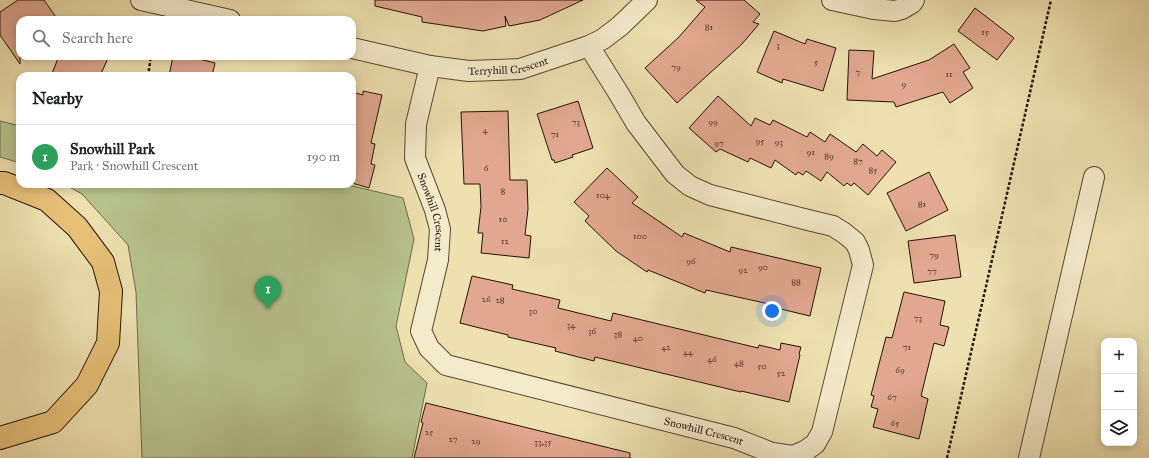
<!DOCTYPE html>
<html lang="en">
<head>
<meta charset="utf-8">
<style>
  :root { --surface:#fff; --page:#f2f2f2; --text:#202124; --muted:#757577; --line:#e0e0e0; --accent:#8f2418 }
  body { margin:0; font-family:"IM FELL Great Primer",serif; background:var(--page); color:var(--text) }
  .controls { position:absolute; right:12px; bottom:12px; display:grid; overflow:hidden; border-radius:8px; box-shadow:0 2px 10px #0003 }
  .controls button { width:36px; height:36px; display:grid; place-items:center; padding:0; border:0; border-bottom:1px solid var(--line); background:var(--surface); color:var(--text); font:20px sans-serif }
  .you { position:absolute; left:772px; top:311px; width:14px; height:14px; margin:-10px; border:3px solid #fff; border-radius:50%; background:#1a73e8; box-shadow:0 0 0 6px #1a73e833 }
  .badge { display:grid; place-items:center; width:26px; height:26px; border-radius:50%; background:var(--accent); color:#fff; font-size:13px; font-weight:700 }
  .pin { position:absolute; translate:-50% -33px; filter:drop-shadow(0 1px 2px #0008) }
  .pin::after { content:''; position:absolute; top:21px; width:14px; height:12px; background:inherit; clip-path:polygon(0 0,100% 0,50% 100%) }
  .list { margin:0; padding:0; list-style:none }
  h2 { display:flex; justify-content:space-between; align-items:center; height:52px; margin:0; padding:0 16px; font-size:17px }
  h2 small { font-size:13px; font-weight:400; color:var(--muted) }
  .list li { display:grid; grid-template-columns:26px 1fr auto; gap:12px; align-items:center; box-sizing:border-box; height:64px; padding:0 16px; border-top:1px solid var(--line) }
  .list b { display:block; font-size:15px; white-space:nowrap }
  .list p { margin:0; font-size:13px; white-space:nowrap; color:var(--muted) }
  .list em { font-size:13px; font-style:normal; color:var(--muted) }
  .icon { flex:none; width:22px; height:22px; fill:none; stroke:currentColor; stroke-width:2; stroke-linecap:round; stroke-linejoin:round }
  .map { position:relative; flex:none; width:1149px; height:458px; overflow:hidden }
  .search { position:absolute; background:var(--surface); box-shadow:0 2px 10px #0003; left:16px; top:16px; width:340px; height:44px; display:flex; align-items:center; gap:10px; box-sizing:border-box; padding:0 14px; border-radius:12px; color:var(--muted); font-size:15px }
  .panel { position:absolute; background:var(--surface); box-shadow:0 2px 10px #0003; left:16px; top:72px; width:340px; height:116px; border-radius:12px }
  .map>svg:first-child { display:block }
  .green { fill:#b7c28c; stroke:#6e6a4c }
  .building { fill:#e1a790; stroke:#26120b }
  .lines { fill:none; stroke-linecap:round; stroke-linejoin:round }
  .minor-casing { stroke:#584634; stroke-width:22 }
  .highway-casing { stroke:#26120b; stroke-width:24 }
  .path { stroke:#26120b; stroke-width:2.5; stroke-dasharray:3 2; stroke-linecap:butt }
  .minor { stroke:#f4ebcb; stroke-width:20 }
  .highway { stroke:#e7c078; stroke-width:22 }
  .labels { text-anchor:middle; stroke-width:3.5; stroke-linejoin:round; paint-order:stroke }
  .number-label { font-size:9px; fill:#55372c }
  .street-label { font-size:11px; fill:#26120b; stroke:#f4ebcb }
</style>
</head>
<body>
<div class="map">
<svg width="1149" height="458" viewBox="0 0 1149 458">
  <rect width="100%" height="100%" fill="#eee0af"/>
  <filter id="stains"><feTurbulence type="fractalNoise" baseFrequency=".005" numOctaves="4"/><feColorMatrix values="0 0 0 0 .2 0 0 0 0 .09 0 0 0 0 .02 0 0 0 .5 -.17"/></filter>
  <radialGradient id="worn" r=".72"><stop offset=".6" stop-color="#630" stop-opacity="0"/><stop offset="1" stop-color="#630" stop-opacity=".3"/></radialGradient>
  <!-- green -->
  <path class="green" d="M0 121 20 126V163L0 157Z
    M64 184H344L403 198 414 239 396 326 405 362 427 383 412 458H142L136 292 128 245 82 194Z"/>
  <!-- building -->
  <path class="building" d="M18 0H44L58 20H20V64L0 35V12Z
    M375 0H583L540 20 509 26 505 16 506 26 483 31 422 22V17L375 6Z
    M696 0H744L760 14 753 22 759 24 742 44 677 103 645 68 679 37 705 7Z
    M975 8 1014 38 997 60 958 31Z
    M774 31 805 44 807 39 836 48 823 91 783 79 782 83 757 72Z
    M954 44 970 68 963 72 973 88 950 103 943 92 896 107 894 102 847 100 849 50 874 51 872 79 929 60Z
    M59 56H109L100 76H51Z
    M173 56H187L215 63 212 76H169Z
    M363 91 382 95 371 143 375 144 371 164 375 165 369 188 352 183V92L363 95Z
    M718 96 751 126 755 118 770 125 773 120 807 137 810 132 825 142 830 134 856 152 863 144 877 156 882 150 896 162 868 195 854 183 851 186 847 183 844 186 827 172 821 181 806 171 803 175 798 172 796 175 775 160 771 168 750 158 748 162 720 149 716 152 689 128Z
    M578 101 593 148 572 155 573 157 555 163 554 160H552L537 114Z
    M508 111 510 180H527L528 209 525 235 531 236 529 258 481 253 483 233H478L481 207 480 184H464L461 112Z
    M607 168 638 197 632 203 682 237 684 233 730 252 731 247 821 268 810 316 768 306 769 304 706 290 705 293 648 270 647 272 616 251 585 221 589 216 574 202Z
    M929 172 948 210 906 231 887 193Z
    M955 235 961 277 914 283 908 241Z
    M472 276 513 285 512 289 560 300 558 308 611 321 613 313 758 348 759 345 780 350 781 343 801 347 799 354 800 355 789 402 741 391V392L595 357 594 361 555 351 556 348 508 337V335L460 323Z
    M904 292 945 301 940 325 949 327 944 346 934 343 921 396 928 399 919 439 873 427 878 409 871 407 874 396 871 395 886 337 892 338Z
    M426 403 630 453V458H414L423 423 421 422Z"/>
  <g class="lines">
    <!-- minor casing -->
    <g class="minor-casing">
      <g id="minor">
        <path d="M141 0 230 20"/>
        <path d="M832 0 874 9 895 11 902 9 912 3 914 0"/>
        <path id="s1" d="M352 48 430 66 469 71 520 69 589 46 603 39 620 26 647 0"/>
        <path id="s2" d="M430 66 416 124 415 158 435 210 440 229 438 260 421 331 429 348 446 365 734 438 772 453 793 456 805 451 815 444 822 432 863 265 859 250 855 242 844 233 833 226 808 220 710 195 690 186 675 174 636 123 619 94 589 46"/>
        <path d="M1029 458 1094 177"/>
      </g>
    </g>
    <!-- highway casing -->
    <g class="highway-casing">
      <path id="highway" d="M0 183H4L47 200 77 227 103 262 111 291 108 343 87 385 53 422 0 438"/>
    </g>
    <!-- path -->
    <path class="path" d="M148 76 151 56
      M947 458 1051 0"/>
    <!-- minor -->
    <use href="#minor" class="minor"/>
    <!-- highway -->
    <use href="#highway" class="highway"/>
  </g>
  <g class="labels">
    <!-- number labels -->
    <g class="number-label">
      <text x="709" y="30">81</text>
      <text x="985" y="35">15</text>
      <text x="778" y="48">3</text>
      <text x="816" y="65">5</text>
      <text x="676" y="70">79</text>
      <text x="858" y="75">7</text>
      <text x="949" y="77">11</text>
      <text x="904" y="87">9</text>
      <text x="576" y="125">73</text>
      <text x="713" y="125">99</text>
      <text x="485" y="133">4</text>
      <text x="555" y="137">71</text>
      <text x="760" y="144">95</text>
      <text x="779" y="145">93</text>
      <text x="719" y="146">97</text>
      <text x="811" y="155">91</text>
      <text x="829" y="159">89</text>
      <text x="858" y="164">87</text>
      <text x="486" y="171">6</text>
      <text x="873" y="173">85</text>
      <text x="503" y="194">8</text>
      <text x="603" y="198">104</text>
      <text x="922" y="207">81</text>
      <text x="503" y="222">10</text>
      <text x="640" y="239">100</text>
      <text x="505" y="244">12</text>
      <text x="934" y="258">79</text>
      <text x="691" y="264">96</text>
      <text x="763" y="270">90</text>
      <text x="743" y="273">92</text>
      <text x="932" y="274">77</text>
      <text x="796" y="285">88</text>
      <text x="486" y="302">26</text>
      <text x="500" y="303">28</text>
      <text x="533" y="314">30</text>
      <text x="918" y="321">73</text>
      <text x="571" y="328">34</text>
      <text x="592" y="334">36</text>
      <text x="618" y="337">38</text>
      <text x="638" y="341">40</text>
      <text x="666" y="350">42</text>
      <text x="907" y="350">71</text>
      <text x="688" y="355">44</text>
      <text x="712" y="362">46</text>
      <text x="739" y="366">48</text>
      <text x="762" y="369">50</text>
      <text x="900" y="373">69</text>
      <text x="781" y="376">52</text>
      <text x="892" y="400">67</text>
      <text x="895" y="426">65</text>
      <text x="429" y="435">25</text>
      <text x="453" y="442">27</text>
      <text x="476" y="444">29</text>
      <text x="543" y="445">33,35</text>
    </g>
    <!-- street labels -->
    <g class="street-label">
      <text dy="4" stroke="none"><textPath href="#s1" startOffset="159">Terryhill Crescent</textPath></text>
      <text dy="4" stroke="none"><textPath href="#s2" startOffset="151">Snowhill Crescent</textPath></text>
      <text dy="4" stroke="none"><textPath href="#s2" startOffset="582">Snowhill Crescent</textPath></text>
    </g>
  </g>
  <rect width="100%" height="100%" filter="url(#stains)"/>
  <rect width="100%" height="100%" fill="url(#worn)"/>
</svg>
<div class="controls">
<button>+</button>
<button>−</button>
<button><svg class="icon" aria-label="layers" viewBox="0 0 24 24"><path d="M12 4l9 5-9 5-9-5zM3 14l9 5 9-5"/></svg></button>
</div>
<div class="you"></div>
<div class="pin badge" style="left:268px;top:309px;background:#2e9e5b">1</div>
<div class="search"><svg class="icon" aria-label="search" viewBox="0 0 24 24"><circle cx="10" cy="10" r="6"/><path d="M15 15l6 6"/></svg>Search here</div>
<section class="panel">
<h2>Nearby<small></small></h2>
<ul class="list">
<li><span class="badge" style="background:#2e9e5b">1</span><div><b>Snowhill Park</b><p>Park · Snowhill Crescent</p></div><em>190 m</em></li>
</ul>
</section>
</div>
</body>
</html>
